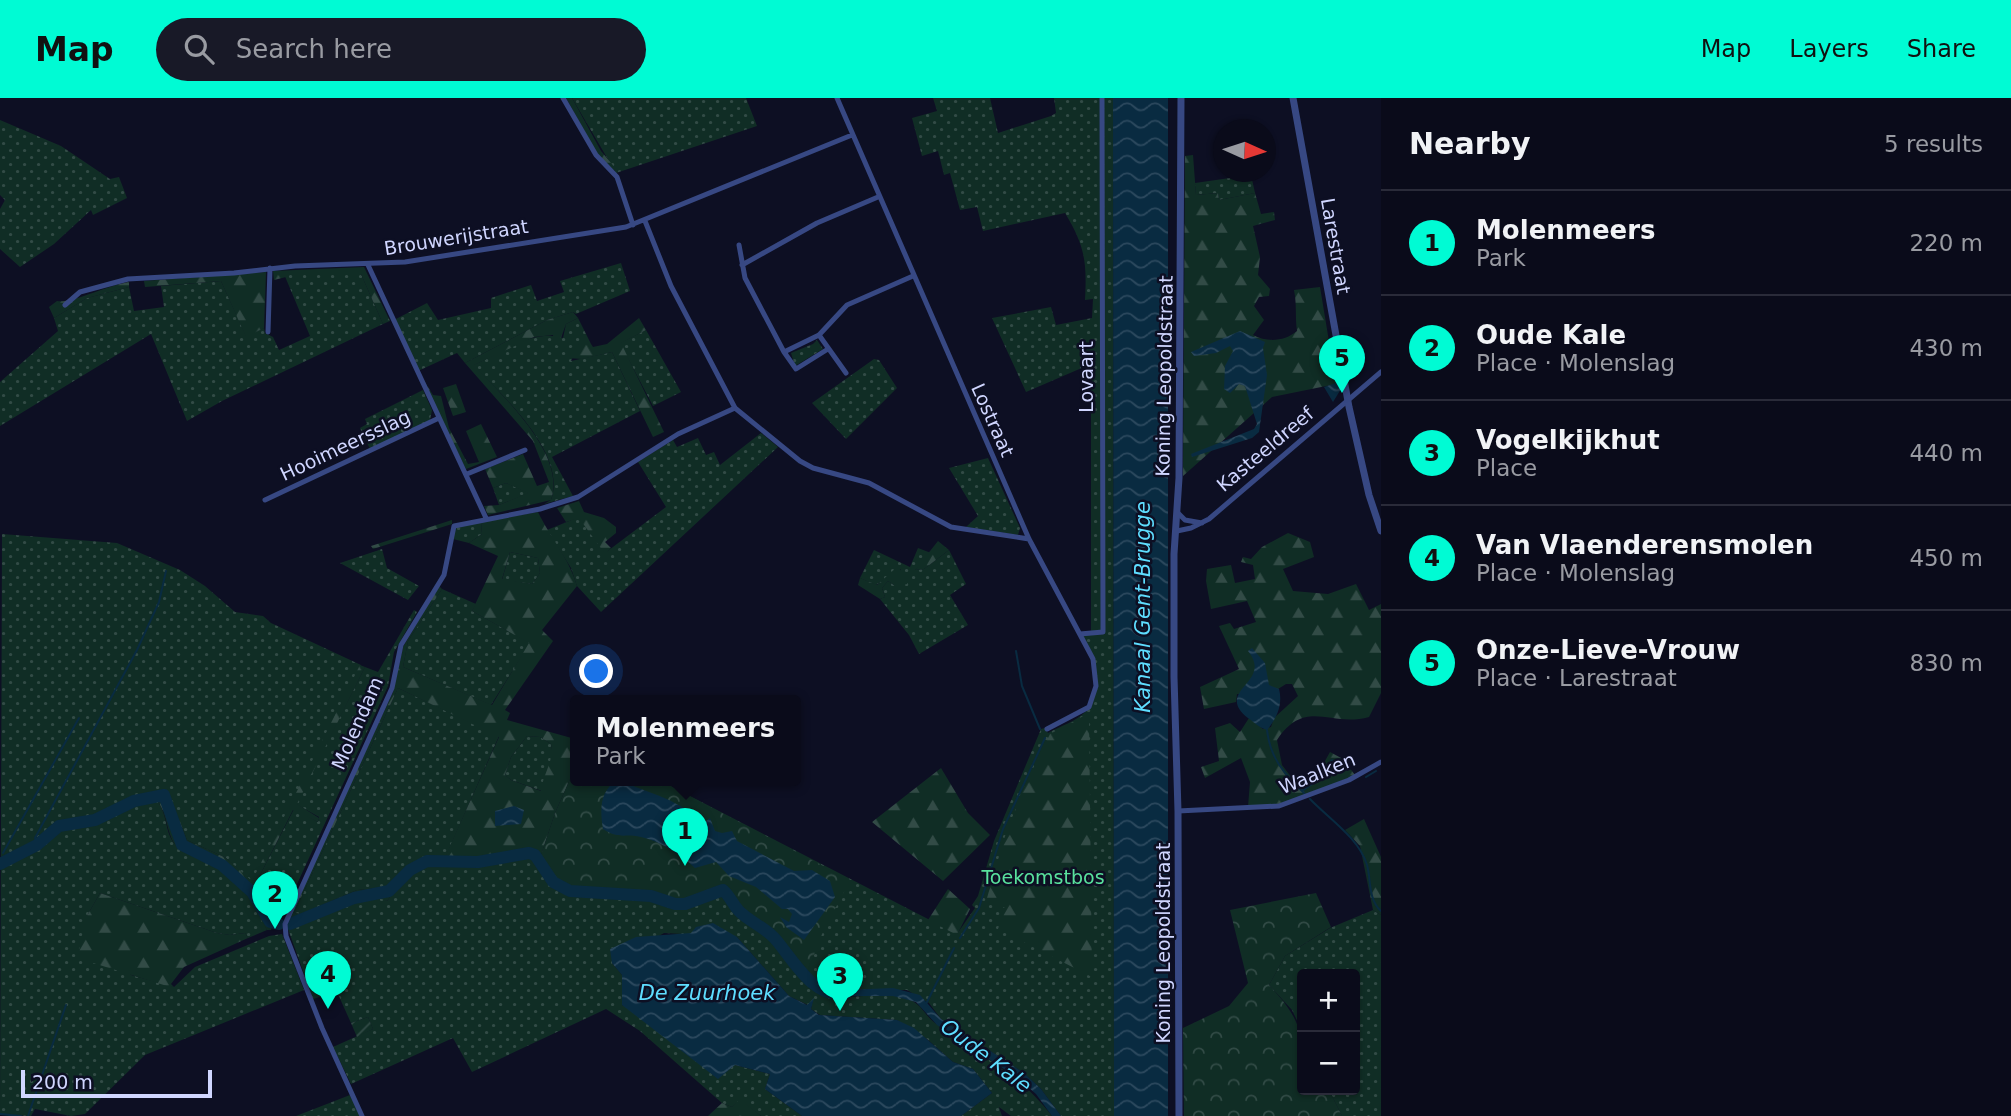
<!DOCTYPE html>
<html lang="en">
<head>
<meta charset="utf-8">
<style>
  :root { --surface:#0a0b1a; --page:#181927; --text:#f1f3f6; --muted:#999ba2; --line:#2a2b39; --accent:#00fbd4 }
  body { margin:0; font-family:"DejaVu Sans",sans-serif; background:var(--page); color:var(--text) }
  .controls { position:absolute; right:21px; bottom:21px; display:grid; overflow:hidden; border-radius:7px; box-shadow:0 2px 5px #0004 }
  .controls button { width:63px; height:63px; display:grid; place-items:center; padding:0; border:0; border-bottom:2px solid var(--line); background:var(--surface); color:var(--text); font:35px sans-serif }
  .compass { position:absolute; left:1213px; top:21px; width:63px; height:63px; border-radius:50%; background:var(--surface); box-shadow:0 2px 5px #0004; rotate:93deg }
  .scale { position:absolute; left:21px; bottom:18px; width:191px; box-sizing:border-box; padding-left:7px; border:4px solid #d0d6ff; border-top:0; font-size:19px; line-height:24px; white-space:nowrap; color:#d0d6ff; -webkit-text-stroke:5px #0d0f23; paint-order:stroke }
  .you { position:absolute; left:597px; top:574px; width:24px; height:24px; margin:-18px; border:5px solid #fff; border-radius:50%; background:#1a73e8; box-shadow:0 0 0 10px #1a73e833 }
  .badge { display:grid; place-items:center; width:46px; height:46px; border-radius:50%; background:var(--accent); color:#111; font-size:23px; font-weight:700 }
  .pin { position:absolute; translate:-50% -58px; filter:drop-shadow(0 2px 4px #0008) }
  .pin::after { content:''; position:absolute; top:37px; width:24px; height:21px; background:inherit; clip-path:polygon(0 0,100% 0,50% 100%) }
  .popup { position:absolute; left:570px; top:597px; width:231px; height:91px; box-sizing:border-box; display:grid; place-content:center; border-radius:7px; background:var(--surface); filter:drop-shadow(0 2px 5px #0005); font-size:23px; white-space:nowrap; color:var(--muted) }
  .popup b { font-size:26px; color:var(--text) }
  .popup::after { content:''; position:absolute; left:50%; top:100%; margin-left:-14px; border:14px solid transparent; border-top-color:var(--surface) }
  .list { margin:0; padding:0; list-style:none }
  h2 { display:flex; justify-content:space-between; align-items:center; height:91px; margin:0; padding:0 28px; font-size:30px }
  h2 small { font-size:23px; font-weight:400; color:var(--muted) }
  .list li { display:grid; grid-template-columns:46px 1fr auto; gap:21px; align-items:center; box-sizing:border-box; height:105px; padding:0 28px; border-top:2px solid var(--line) }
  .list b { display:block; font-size:26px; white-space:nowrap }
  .list p { margin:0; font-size:23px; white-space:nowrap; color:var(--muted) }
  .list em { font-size:23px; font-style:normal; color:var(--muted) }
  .icon { flex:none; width:38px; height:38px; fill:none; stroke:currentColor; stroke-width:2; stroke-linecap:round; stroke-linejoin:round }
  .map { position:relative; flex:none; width:1381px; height:1018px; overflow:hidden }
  header { display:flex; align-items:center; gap:42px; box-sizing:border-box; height:98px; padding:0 35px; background:var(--accent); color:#111 }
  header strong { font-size:33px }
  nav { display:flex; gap:38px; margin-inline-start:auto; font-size:24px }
  .search { width:490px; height:63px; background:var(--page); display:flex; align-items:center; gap:18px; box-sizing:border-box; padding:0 24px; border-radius:38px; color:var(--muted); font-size:26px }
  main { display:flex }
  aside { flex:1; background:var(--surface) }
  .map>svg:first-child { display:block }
  .grass { fill:url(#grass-dots) }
  .forest { fill:url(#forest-firs); fill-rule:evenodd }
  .park { fill:url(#park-crowns) }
  .garden { fill:url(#garden-furrows) }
  .water { fill:url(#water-waves) }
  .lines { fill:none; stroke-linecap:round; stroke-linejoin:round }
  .stream { stroke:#092b41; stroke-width:2 }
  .river { stroke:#092b41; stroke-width:12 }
  .minor { stroke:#374883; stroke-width:5 }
  .tertiary { stroke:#374883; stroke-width:7 }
  .labels { text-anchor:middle; stroke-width:5; stroke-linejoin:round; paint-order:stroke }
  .street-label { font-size:19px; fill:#d0d6ff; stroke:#0d0f23 }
  .park-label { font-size:19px; fill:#59e19d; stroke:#0d0f23 }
  .water-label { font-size:21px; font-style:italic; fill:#5eddff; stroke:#0d0f23 }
</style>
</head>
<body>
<header>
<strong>Map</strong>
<div class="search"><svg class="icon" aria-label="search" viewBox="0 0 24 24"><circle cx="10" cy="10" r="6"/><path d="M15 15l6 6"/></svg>Search here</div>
<nav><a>Map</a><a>Layers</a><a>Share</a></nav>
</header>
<main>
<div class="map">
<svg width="1381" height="1018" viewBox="0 0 1381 1018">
  <defs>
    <pattern id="grass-dots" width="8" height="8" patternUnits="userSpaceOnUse" patternTransform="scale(1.75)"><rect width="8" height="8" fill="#102d25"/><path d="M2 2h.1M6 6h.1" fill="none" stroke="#324b46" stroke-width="1.8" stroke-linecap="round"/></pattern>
    <pattern id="forest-firs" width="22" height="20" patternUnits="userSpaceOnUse" patternTransform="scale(1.75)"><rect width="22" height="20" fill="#102d25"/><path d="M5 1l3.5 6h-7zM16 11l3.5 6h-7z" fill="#324b46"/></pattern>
    <pattern id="park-crowns" width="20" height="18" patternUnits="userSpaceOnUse" patternTransform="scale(1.75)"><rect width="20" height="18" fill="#102d25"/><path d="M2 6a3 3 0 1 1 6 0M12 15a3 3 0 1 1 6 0" fill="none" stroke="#324b46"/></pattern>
    <pattern id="garden-furrows" width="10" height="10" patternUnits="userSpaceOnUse" patternTransform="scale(1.75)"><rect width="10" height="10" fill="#102d25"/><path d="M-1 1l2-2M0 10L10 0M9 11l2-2" fill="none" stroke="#324b46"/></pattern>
    <pattern id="water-waves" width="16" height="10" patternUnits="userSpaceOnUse" patternTransform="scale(1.75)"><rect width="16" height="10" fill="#092b41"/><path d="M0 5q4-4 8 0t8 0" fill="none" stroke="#2c495e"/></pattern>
  </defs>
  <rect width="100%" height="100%" fill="#0d0f23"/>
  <!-- grass -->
  <path class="grass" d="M572 0H746L757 28 616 75Z
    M933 0H990L998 35 1051 18 1056 15 1054 0H1113L1114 1018H1061L1041 991 1024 975 941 921 929 905 907 892H844L833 898C857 901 885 893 908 901 922 906 924 917 935 925 979 958 1017 973 1052 1018H1011L999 1009 1002 1018H961L992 995 973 971 953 964 927 941 897 922 820 917 811 911 813 902 808 907 789 898 737 839 664 835 612 865 622 877V907L735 967 770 976 765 991 802 1018H761L740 1002 732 1009 722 1005 640 933 606 911 472 974 453 940 351 986 333 949 373 931 368 919 351 925 337 894 313 901 288 831 355 803 378 798 387 803 406 778 422 767H467L529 758 547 782 569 796 651 800V794L571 790 551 779 541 757 575 670V682H659L957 836 975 810 972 807 978 798 994 743 1041 631 1045 630 1048 635C1060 628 1076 624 1086 613 1106 592 1090 558 1080 536L1091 534V266L1026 294 992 220 1051 209 1056 227 1092 220 1093 201 1085 202C1087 164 1085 148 1065 115L983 133 977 109 960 112 950 75 944 77 938 53 922 58 912 20 937 13Z
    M0 22 61 48 110 81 119 79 127 100 93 117 91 112 54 146 20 169 0 151V111L5 102 0 97Z
    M1251 77 1255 95 1219 102 1218 95 1196 97 1195 85Z
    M621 165 630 193 576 216 573 214 547 222 465 265 457 255 418 273 394 222 427 205 438 222 491 210V200L531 187 537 203 564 194 560 183Z
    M354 174 361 176 383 226 222 303 187 323 151 236 0 328V284L58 233 54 220 87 200 129 189 134 213 164 209 161 188 221 183 246 238 264 230 265 235 273 239 279 252 310 238 284 176Z
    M578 220 591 246H579L571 263 612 254 640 313 552 359 573 398 544 406 551 402C568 356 502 297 473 267 500 256 534 230 563 240L566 226Z
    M646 232 681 294 653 308 620 245Z
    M817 242 823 251 795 268 791 255 813 246Z
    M874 261 879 262 897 290 846 341 812 305Z
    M423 292 432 312 430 322 370 351 360 330 367 326 365 321Z
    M761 335 778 349 601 514 577 488 571 470 547 432 579 419 605 455 666 409 638 364 673 342 677 349 698 340 706 357 714 354 720 367Z
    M988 360 1020 430 1018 437 966 429 978 418 949 370Z
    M506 385 529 395 499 407 493 390Z
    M481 424 482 436 469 445 453 441 456 429Z
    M2 436 117 445 180 472 205 488 235 514 263 518 271 525 361 567 252 784 226 760 187 742 171 701 161 699 158 704C167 716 165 732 173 744 182 757 198 755 211 762 233 774 257 809 267 832L248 840 245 835 230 837 217 835 100 795 87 818 131 877 174 889 195 869 269 838 282 836 304 892 145 957 85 1016 71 1018 35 1011 31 1018 0 1017Z
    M918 450 931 455 915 472 924 471 949 452 966 486 950 497 968 527 919 556 909 537 880 501 885 499 882 490 888 483 894 487 901 471 876 487 860 480 874 452 910 469Z
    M382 451 387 470 419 488 408 502 340 465Z
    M510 454 538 460 540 475 532 486 502 482Z
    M442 491 476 506 472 513 530 545 491 607 403 569 408 543Z
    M414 512 417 514 394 554 388 588 281 821 273 820 255 789 257 783 294 711 318 724 319 719 296 706 365 569 378 574Z
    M398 590 499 638 445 760C420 760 405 770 389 789L357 792 301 816 294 815Z
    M527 638 540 639 551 646 553 659 542 693 511 682 505 677 511 659Z
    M1373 812 1381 817V1018H1342L1329 992H1355V876H1302V933L1292 912 1269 887 1285 858 1330 830Z
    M350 997 360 1018H296Z"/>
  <!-- forest -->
  <path class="forest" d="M566 0H572L601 53 616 71 613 72 601 62Z
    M1193 57 1196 97 1218 95 1219 102 1255 95 1261 116 1274 114 1275 122 1253 128 1260 159 1258 177 1270 191 1269 198 1259 199 1254 208 1264 222 1253 237C1268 245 1285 243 1297 233 1295 218 1297 207 1294 192L1320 189 1336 286 1272 299 1183 378 1185 58Z
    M364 169 390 223 383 226 361 176H285L286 179 274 182 273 173Z
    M266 174 264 230 246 239 221 183 145 189 144 183Z
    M129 184V189L87 200 54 220 49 209 57 203C71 206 108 187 129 184Z
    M573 214 578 220 566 226 558 248 554 243 553 237 534 239 474 267C502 298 567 356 551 402L488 417 484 408 499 407 528 395 506 385 493 390 485 371 523 356 537 388 549 384 533 343 465 265 547 222Z
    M639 220 646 232 621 245 664 334 653 339 612 254 582 261 567 260 569 251 579 246H591L593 249 607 246Z
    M418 273 433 297 441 298 449 330 468 366 479 364 466 333 481 326 497 359 466 371Z
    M456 286 466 314 453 318 443 290Z
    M579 403 584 414 604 420 616 429V435L605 444 611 450 605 456 579 420 566 424 557 410Z
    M538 414C550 439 570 462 577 488L542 532 553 543 505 612 510 615 507 622 575 641V670L555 715 541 757 467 767H422L406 778 387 803 379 800 375 793 345 800 303 819 288 821 393 594 403 549 439 488 442 491 408 543 403 569 492 607 529 545 472 513 498 458 469 445 482 436 481 424ZM510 454 538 460 540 475 532 486 502 481ZM398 590 499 639 445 759 419 762 409 766 389 789 357 792 301 816 294 815ZM527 638 540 639 551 646C554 665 543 675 541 693L511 682 505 677 511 659Z
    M452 422V426L373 451 371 448Z
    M1288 435 1310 444 1314 459 1283 471 1293 493 1328 496 1356 486 1369 512 1381 506V595L1369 619C1330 630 1306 599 1277 642L1282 667 1295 684 1320 672 1330 654 1343 661 1355 677 1287 705 1248 709 1250 684 1241 660 1205 680 1201 669 1219 663 1215 630 1230 625 1240 634 1249 620 1263 631 1271 629 1274 620 1298 598 1292 586H1286L1267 598 1237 596 1236 604 1204 611 1200 589 1239 571 1219 528 1230 525 1234 531 1256 524 1247 503 1211 511 1206 483 1207 471 1231 467 1235 485 1255 481 1253 467 1241 464 1243 459 1251 461 1262 449Z
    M938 443 949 452 924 471 915 472Z
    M897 469 907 478V486L897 489 888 483 882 490 885 499 880 501 858 487 860 480 877 487Z
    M360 567 365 569 297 706 319 720 318 724 293 712 257 783 255 789 273 815 270 818 254 792 224 765 185 746 180 739 168 701 171 700 187 742 226 760 252 783Z
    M1089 615 1092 879 998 831 1005 810 987 800 1004 741 1023 691 1050 636Z
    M941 670 968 715 990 737 943 783 872 724Z
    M161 699 163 700 181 752C166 743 169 718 158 704Z
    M1364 721 1381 759V817L1373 812 1360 748 1345 732Z
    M240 787 258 805 273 826 271 832H267Z
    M948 791 970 811 957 837 928 822Z
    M100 795 217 835 230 837 245 835 248 840 184 869 171 886 174 889 167 888 77 860 87 818Z
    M740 1001 761 1018H708L722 1005 732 1009Z"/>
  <!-- park -->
  <path class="park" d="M575 670V682H659L850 782 819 842 807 878 787 858 777 843 739 813 723 792 685 806H675L652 794 571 790 551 779 541 757 555 715Z
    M1316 795 1331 829 1285 858 1269 887C1307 928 1302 938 1302 992H1329L1342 1018H1184L1183 930 1229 908 1248 885 1230 812Z"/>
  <!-- garden -->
  <path class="garden" d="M368 919 373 931 357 939 351 925Z"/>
  <!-- water -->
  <path class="water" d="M1113 0H1168V1018H1114Z
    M1240 233 1265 244 1263 250 1267 277 1259 334 1252 340 1192 359 1191 356 1254 331 1257 326 1245 288 1239 286 1230 295 1224 291 1225 268 1233 253 1230 248 1216 255 1194 258 1191 254Z
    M1333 269H1337L1341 291 1333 304 1324 289 1336 285Z
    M1252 550 1265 565 1269 587 1279 591C1283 606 1277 620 1267 632 1260 630 1255 625 1248 620 1213 592 1274 585 1248 553Z
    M618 682C645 694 687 703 701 727L710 720 715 733 722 735 732 733 737 743 794 773 812 772 830 783 835 799 804 842 786 829 780 819 789 824 792 816 788 811H782L756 789 729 778 716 764 695 770C680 757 661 743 641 739 624 735 620 742 603 731 600 713 599 692 618 682Z
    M514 708 524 712 521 726 495 728V713Z
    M713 825 737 839 789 898 807 907 814 900 811 911 819 917 897 922 914 930 953 964 973 971 992 995 961 1018H802L765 991 770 976 735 967 718 981 622 907V877L612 865 610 851 636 839 691 835 696 829Z
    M893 890 920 897 941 921 1024 975 1041 991 1061 1018H1052L1036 996 1019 981 937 927 916 904 893 898H831L844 892Z"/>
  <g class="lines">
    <!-- stream -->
    <path class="stream" d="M1016 553 1022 588 1040 631
      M1267 632C1270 660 1285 677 1304 695
      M1366 679 1376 673
      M1302 693 1315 684 1332 662
      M1310 701C1328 720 1359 740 1367 767 1371 781 1368 802 1381 813
      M35 740 137 552 159 504 166 473
      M3 755 79 620
      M960 840 979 810 1003 731 1045 640
      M926 906 954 850
      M0 1016 21 1018
      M28 1018 66 907"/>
    <!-- river -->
    <path class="river" d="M0 766 37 747 59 728 95 722 134 703 164 697 182 747 222 767 252 794 270 824 279 826
      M290 826 354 800 389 793 410 772 427 763 478 764 529 755 535 757 553 784 570 793 651 798 675 806H685L723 792C730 798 733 807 739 813 751 825 767 830 777 843 795 865 814 900 845 896"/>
    <!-- minor -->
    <path class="minor" d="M563 0 596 57 617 79 633 127
      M837 0 1029 441 1093 561 1096 588 1089 609 1047 631
      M645 123 671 188 735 310 800 363 813 370 869 385 951 429 1029 441
      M739 147 745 180 784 254 819 237 847 207 913 178
      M368 167 486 420
      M742 167 817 125 878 99
      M65 207 80 194 128 181 234 175 295 168 405 164 626 129 852 37
      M268 234 270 170
      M819 237 846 275
      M784 254 796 271 828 251
      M467 376 525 352
      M265 402 439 320
      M1178 415 1185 422 1202 425
      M1177 433 1191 430 1209 421 1381 274
      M1080 536 1103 534 1102 0
      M1178 713 1279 708 1349 682 1381 664
      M362 1018 322 930 286 838 285 826 392 590 401 547 444 477 454 428 540 411 578 399 678 336 735 310"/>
    <!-- tertiary -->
    <path class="tertiary" d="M1293 0 1349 309 1369 397 1381 433
      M1179 1018 1178 713 1174 579V456L1179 380 1181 0"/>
  </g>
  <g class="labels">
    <!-- street labels -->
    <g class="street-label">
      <text transform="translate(456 139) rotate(-9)" y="7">Brouwerijstraat</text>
      <text transform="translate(1336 148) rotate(80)" y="7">Larestraat</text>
      <text transform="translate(1164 278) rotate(-89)" y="7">Koning Leopoldstraat</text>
      <text transform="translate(1086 279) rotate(-90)" y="7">Lovaart</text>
      <text transform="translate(993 322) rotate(66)" y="7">Lostraat</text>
      <text transform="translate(345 347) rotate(-25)" y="7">Hooimeersslag</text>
      <text transform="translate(1265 351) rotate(-40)" y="7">Kasteeldreef</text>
      <text transform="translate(357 625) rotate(-66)" y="7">Molendam</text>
      <text transform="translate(1317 675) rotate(-22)" y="7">Waalken</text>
      <text transform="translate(1163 845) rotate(-90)" y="7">Koning Leopoldstraat</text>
    </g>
    <!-- park labels -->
    <g class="park-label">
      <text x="1043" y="786">Toekomstbos</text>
    </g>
    <!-- water labels -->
    <g class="water-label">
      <text transform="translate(1143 509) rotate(-90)" y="7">Kanaal Gent-Brugge</text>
      <text x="707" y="902">De Zuurhoek</text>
      <text transform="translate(986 958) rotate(37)" y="7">Oude Kale</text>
    </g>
  </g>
</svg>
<div class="controls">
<button>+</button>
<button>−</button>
</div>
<svg class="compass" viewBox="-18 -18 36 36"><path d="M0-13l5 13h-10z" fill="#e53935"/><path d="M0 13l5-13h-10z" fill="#999ba2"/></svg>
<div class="scale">200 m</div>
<div class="you"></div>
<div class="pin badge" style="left:685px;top:768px">1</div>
<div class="popup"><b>Molenmeers</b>Park</div>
<div class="pin badge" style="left:275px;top:831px">2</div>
<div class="pin badge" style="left:840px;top:913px">3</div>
<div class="pin badge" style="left:328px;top:911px">4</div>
<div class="pin badge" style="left:1342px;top:295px">5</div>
</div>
<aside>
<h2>Nearby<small>5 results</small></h2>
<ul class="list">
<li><span class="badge">1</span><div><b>Molenmeers</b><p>Park</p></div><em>220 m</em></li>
<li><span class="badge">2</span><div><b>Oude Kale</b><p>Place · Molenslag</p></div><em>430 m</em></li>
<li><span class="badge">3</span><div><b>Vogelkijkhut</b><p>Place</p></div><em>440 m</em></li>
<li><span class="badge">4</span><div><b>Van Vlaenderensmolen</b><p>Place · Molenslag</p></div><em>450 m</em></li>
<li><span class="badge">5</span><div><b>Onze-Lieve-Vrouw</b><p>Place · Larestraat</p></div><em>830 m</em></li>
</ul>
</aside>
</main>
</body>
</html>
